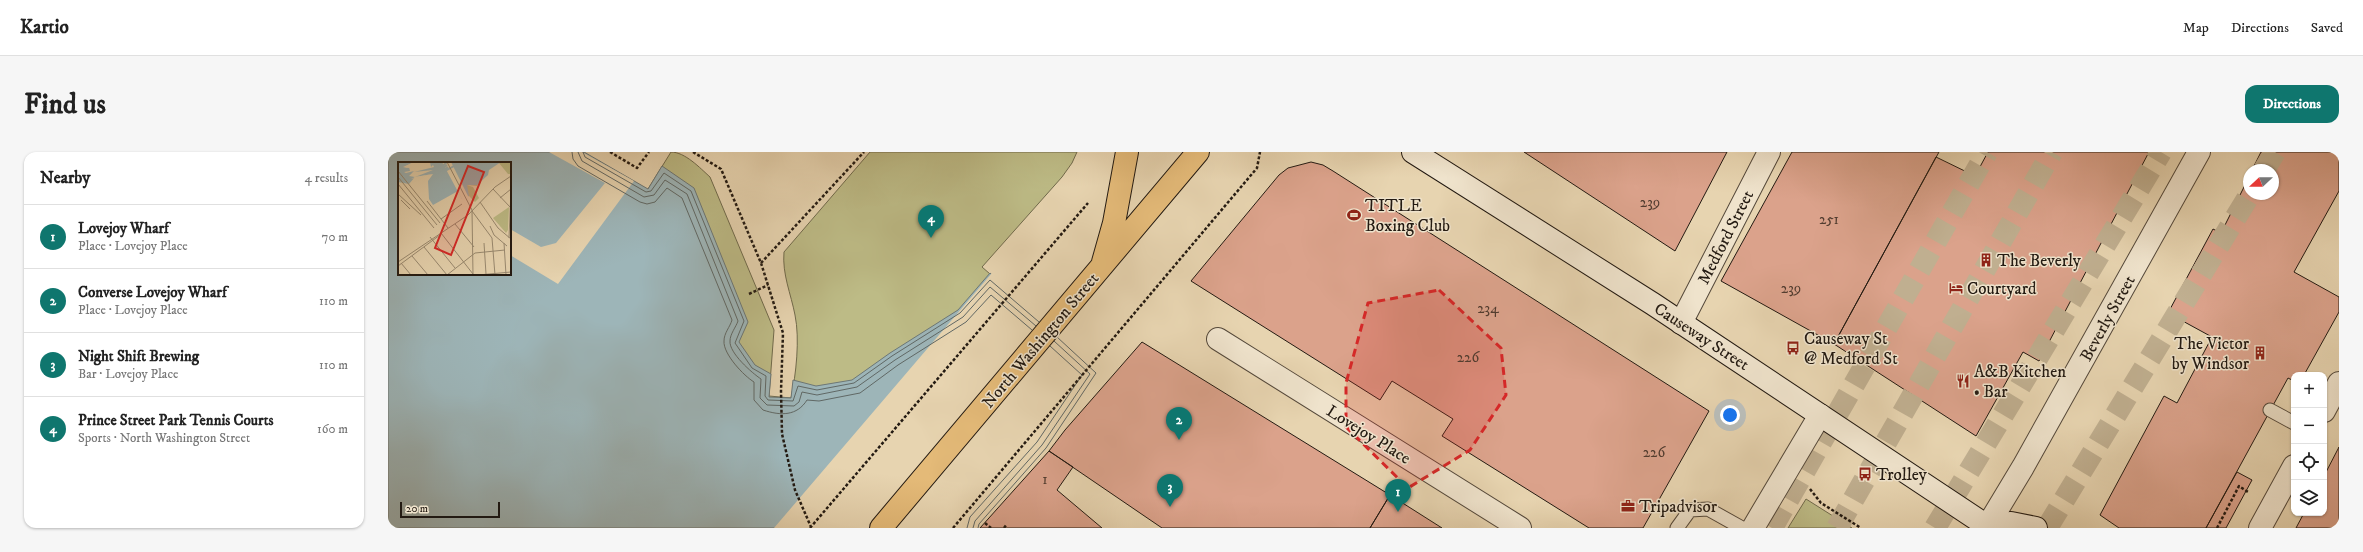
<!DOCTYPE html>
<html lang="en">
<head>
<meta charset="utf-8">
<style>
  :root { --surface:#fff; --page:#f6f6f6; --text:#222; --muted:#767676; --line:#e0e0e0; --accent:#0f766e }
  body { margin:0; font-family:"IM FELL DW Pica",serif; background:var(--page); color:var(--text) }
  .controls { position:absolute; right:12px; bottom:12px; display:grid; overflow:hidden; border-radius:8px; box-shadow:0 1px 3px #0004 }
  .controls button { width:36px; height:36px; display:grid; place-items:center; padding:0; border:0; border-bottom:1px solid var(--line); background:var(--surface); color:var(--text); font:20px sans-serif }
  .compass { position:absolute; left:1855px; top:12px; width:36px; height:36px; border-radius:50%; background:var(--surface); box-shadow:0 1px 3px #0004; rotate:248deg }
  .scale { position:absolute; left:12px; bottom:10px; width:100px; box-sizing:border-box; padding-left:4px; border:2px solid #231a12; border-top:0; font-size:11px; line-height:14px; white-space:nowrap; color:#231a12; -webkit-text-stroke:3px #efe3cc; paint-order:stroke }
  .you { position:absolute; left:1342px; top:263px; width:14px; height:14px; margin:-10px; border:3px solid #fff; border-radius:50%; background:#1a73e8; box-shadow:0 0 0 6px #1a73e833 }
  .badge { display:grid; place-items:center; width:26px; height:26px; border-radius:50%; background:var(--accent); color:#fff; font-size:13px; font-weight:700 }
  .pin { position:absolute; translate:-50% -33px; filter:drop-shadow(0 1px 2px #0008) }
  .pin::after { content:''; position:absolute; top:21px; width:14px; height:12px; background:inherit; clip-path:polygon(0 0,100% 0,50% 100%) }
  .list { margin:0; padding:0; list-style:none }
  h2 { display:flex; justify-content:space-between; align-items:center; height:52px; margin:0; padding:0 16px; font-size:17px }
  h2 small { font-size:13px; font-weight:400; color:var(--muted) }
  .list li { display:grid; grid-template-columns:26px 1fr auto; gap:12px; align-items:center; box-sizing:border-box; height:64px; padding:0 16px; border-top:1px solid var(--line) }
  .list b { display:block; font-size:15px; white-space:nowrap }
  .list p { margin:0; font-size:13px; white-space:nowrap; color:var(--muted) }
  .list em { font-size:13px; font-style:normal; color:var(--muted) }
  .icon { flex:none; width:22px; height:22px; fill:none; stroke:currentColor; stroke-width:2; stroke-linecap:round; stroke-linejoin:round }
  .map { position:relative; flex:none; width:1951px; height:376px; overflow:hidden; border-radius:12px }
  header { display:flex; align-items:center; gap:24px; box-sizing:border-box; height:56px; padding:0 20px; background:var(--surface); border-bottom:1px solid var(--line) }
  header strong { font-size:19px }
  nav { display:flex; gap:22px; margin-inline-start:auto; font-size:14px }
  .intro { display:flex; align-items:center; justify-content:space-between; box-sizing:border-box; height:96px; padding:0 24px }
  h1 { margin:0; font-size:28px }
  .button { padding:10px 18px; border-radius:12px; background:var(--accent); color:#fff; font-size:14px; font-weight:700 }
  main { display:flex; gap:24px; padding:0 24px }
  aside { flex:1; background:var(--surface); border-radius:12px; box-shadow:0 1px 3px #0004 }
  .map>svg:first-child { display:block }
  .green { fill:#bdbb86; stroke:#706a4c }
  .water { fill:#9db5b8; stroke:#6c7776; fill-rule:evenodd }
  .pier { fill:#e7d4b0 }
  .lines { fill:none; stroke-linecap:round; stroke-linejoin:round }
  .shore { stroke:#606865; stroke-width:1 }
  .building { fill:#dba28b; stroke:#231a12 }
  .motorway-tunnel { stroke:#c0af90; stroke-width:22; stroke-dasharray:22 11; stroke-linecap:butt }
  .service-casing { stroke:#54483a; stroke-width:15 }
  .minor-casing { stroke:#54483a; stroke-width:24 }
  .secondary-casing { stroke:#231a12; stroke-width:24 }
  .primary-casing { stroke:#231a12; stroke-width:24 }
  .path { stroke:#231a12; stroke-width:2.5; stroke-dasharray:3 2; stroke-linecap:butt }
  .service { stroke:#efe3cc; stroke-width:13 }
  .minor { stroke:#efe3cc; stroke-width:22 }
  .secondary { stroke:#efe3cc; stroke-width:22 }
  .primary { stroke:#e4ba78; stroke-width:22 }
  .marked { fill:#d62828; fill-opacity:0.2; stroke:#d62828; stroke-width:3; stroke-dasharray:8 5; stroke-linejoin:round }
  .labels { text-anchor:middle; stroke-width:3; stroke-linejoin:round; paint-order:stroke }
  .number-label { font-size:15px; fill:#513c30 }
  .poi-label { font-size:17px; fill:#231a12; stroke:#efe3cc; text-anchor:start }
  .street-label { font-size:17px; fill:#231a12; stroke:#efe3cc }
  .inset-river { fill:none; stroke:#9db5b8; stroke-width:2 }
  .inset-road { fill:none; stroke:#998a71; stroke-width:1 }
  .view { fill:#d62828; fill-opacity:0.15; stroke:#d62828; stroke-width:2 }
  .inset-edge { fill:none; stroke:#231a12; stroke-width:2 }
</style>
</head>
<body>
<header>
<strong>Kartio</strong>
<nav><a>Map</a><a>Directions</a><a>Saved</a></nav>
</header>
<div class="intro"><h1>Find us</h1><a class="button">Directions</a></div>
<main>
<aside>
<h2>Nearby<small>4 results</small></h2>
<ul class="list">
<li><span class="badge">1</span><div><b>Lovejoy Wharf</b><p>Place · Lovejoy Place</p></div><em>70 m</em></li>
<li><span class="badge">2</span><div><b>Converse Lovejoy Wharf</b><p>Place · Lovejoy Place</p></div><em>110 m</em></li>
<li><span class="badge">3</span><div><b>Night Shift Brewing</b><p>Bar · Lovejoy Place</p></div><em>110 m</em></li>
<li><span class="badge">4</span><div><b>Prince Street Park Tennis Courts</b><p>Sports · North Washington Street</p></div><em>160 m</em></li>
</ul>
</aside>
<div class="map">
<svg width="1951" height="376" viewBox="0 0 1951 376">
  <rect width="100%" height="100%" fill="#e7d4b0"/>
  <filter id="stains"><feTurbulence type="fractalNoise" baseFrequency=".005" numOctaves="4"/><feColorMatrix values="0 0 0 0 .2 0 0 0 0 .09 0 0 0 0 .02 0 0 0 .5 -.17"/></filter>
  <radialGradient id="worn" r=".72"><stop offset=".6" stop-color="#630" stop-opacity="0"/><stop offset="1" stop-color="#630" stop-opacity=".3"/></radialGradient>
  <!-- green -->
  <path class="green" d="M283 0C297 0 312 16 322 25L386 178 381 244 403 246C408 223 412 187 407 163 403 142 394 122 396 100L482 0H689L684 11 674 25 594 115 663 175 386 272 260 37Z
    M1418 347 1464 376H1400Z"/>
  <!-- water -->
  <path class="water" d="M0 0H196L260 37 274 14 306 36 360 170 351 190 367 213 383 222 381 245 403 246 405 228 428 234 464 228 502 201 570 158 602 121 663 175 592 376H0ZM11 11H122V122H11Z"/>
  <!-- pier -->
  <path class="pier" d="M161 0H194L246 29 170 132 122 103V77L153 95 168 91 217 31Z
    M604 121 716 218 678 279 595 376H386Z"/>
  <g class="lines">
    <!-- shore -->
    <path class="shore" d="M184 0 185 7 190 14 252 50 259 52 267 50 279 36 294 46 344 168C342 175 336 181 336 189 335 202 356 224 366 230V248L375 258C393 264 409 264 419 248L431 249 472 241 510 213 578 170 603 143 644 178
      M190 0 194 9 256 45 266 43 277 28 299 42 350 169C348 175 342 182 342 189 341 201 364 221 373 227L372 246 379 253 406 254 411 250 414 240 429 243 469 235 507 208 575 165 602 135 648 174
      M195 0 197 5 258 40 263 39 276 21 303 39 356 169 347 191 364 216 378 224 377 244 380 248 405 249 410 234 429 238 466 231 504 204 572 161 602 128 651 170
      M579 376 582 365 649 290 694 223 662 194
      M585 376 587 369 654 293 702 222 666 189
      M590 376 591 372 658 296 708 221 669 185"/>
  </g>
  <!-- building -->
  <path class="building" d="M1136 0H1339L1287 99Z
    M1404 0H1551L1446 192 1333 129Z
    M1600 0H1761L1651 209 1635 200 1588 284 1446 192 1548 5 1587 24Z
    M1873 0H1951V39L1906 120 1951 145V160L1916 223H1906V229L1900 226 1818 376H1731L1712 363 1776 244 1789 251 1824 185 1780 161 1825 77 1833 81 1861 25V42H1885V18H1864Z
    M923 10 935 13 945 19 1321 259 1255 376H1201L1054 284 1065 267 1004 229 992 248 803 129 891 23 900 16Z
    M754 190 1002 343 982 376H774L661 299 677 278Z
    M1951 295V376H1908L1916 361H1936V324Z
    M661 299 685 315 669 338 714 376H592Z
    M1849 320 1864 328 1838 376H1818Z
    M1002 343 1054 376H982Z"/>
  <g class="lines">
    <!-- motorway-tunnel -->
    <path class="motorway-tunnel" d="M1876 18 1887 0
      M1384 376 1599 0
      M1449 376 1664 0
      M1547 376 1773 0
      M1659 376 1862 42"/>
    <!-- service casing -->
    <g class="service-casing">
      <path id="service" d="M1882 258 1906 271
        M1289 376 1302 358 1320 357 1354 376"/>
    </g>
    <!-- minor casing -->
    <g class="minor-casing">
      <path id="minor" d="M1293 171 1381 0
        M830 187 1132 376
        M1936 259 1951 231
        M1600 373 1635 315 1811 0
        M1365 376 1432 263
        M1872 376 1906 314"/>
    </g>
    <!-- secondary casing -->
    <g class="secondary-casing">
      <path id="secondary" d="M1025 0 1265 152 1602 376
        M1600 373 1623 371 1648 376"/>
    </g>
    <!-- primary casing -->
    <g class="primary-casing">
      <path id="primary" d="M715 110 726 71 739 0
        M493 376 810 0"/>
    </g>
    <!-- path -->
    <path class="path" d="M222 0 249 16 261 0
      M305 0 333 17 373 111 395 181 393 239 394 282 407 338 423 375
      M373 111 476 0
      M361 142 380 133
      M1422 337 1433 351 1473 376
      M597 371 603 376
      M422 376 700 51
      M565 376 869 16 872 0
      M616 376 619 372
      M1829 376 1851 334 1860 340"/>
    <!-- service -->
    <use href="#service" class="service"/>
    <!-- minor -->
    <use href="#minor" class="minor"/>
    <!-- secondary -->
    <use href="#secondary" class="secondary"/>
    <!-- primary -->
    <use href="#primary" class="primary"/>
  </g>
  <!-- marked area -->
  <path class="marked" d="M1051 138 1113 196 1118 243 1082 298 1020 336 958 275V231L980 151Z"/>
  <!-- icons -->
  <defs>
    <g id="stadium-bare" transform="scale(1.08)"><path d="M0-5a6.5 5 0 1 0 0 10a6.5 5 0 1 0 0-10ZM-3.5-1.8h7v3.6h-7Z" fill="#8f2418" stroke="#efe3cc" stroke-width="2.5" paint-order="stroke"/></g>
    <g id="building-bare" transform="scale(1.08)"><path d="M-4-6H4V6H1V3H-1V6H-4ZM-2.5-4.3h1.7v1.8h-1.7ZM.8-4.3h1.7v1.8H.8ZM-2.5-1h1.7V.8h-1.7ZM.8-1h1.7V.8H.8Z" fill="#8f2418" stroke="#efe3cc" stroke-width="2.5" paint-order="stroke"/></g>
    <g id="hotel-bare" transform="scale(1.08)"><path d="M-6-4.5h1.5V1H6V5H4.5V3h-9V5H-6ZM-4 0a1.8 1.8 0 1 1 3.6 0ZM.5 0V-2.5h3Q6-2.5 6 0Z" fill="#8f2418" stroke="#efe3cc" stroke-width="2.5" paint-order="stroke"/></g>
    <g id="bus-bare" transform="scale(1.08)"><path d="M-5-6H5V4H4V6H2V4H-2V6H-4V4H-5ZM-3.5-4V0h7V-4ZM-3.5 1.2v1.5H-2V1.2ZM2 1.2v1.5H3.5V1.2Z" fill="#8f2418" stroke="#efe3cc" stroke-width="2.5" paint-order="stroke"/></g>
    <g id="restaurant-bare" transform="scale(1.08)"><path d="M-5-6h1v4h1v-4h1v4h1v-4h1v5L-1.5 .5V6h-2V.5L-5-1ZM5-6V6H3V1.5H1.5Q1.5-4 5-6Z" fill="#8f2418" stroke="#efe3cc" stroke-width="2.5" paint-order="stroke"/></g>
    <g id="office-bare" transform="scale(1.08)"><path d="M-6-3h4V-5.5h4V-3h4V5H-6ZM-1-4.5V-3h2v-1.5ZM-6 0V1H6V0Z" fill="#8f2418" stroke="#efe3cc" stroke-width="2.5" paint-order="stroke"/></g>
  </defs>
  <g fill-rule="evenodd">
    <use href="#stadium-bare" x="966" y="63"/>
    <use href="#building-bare" x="1598" y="108"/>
    <use href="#hotel-bare" x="1568" y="136"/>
    <use href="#bus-bare" x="1405" y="196"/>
    <use href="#building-bare" x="1872" y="201"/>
    <use href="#restaurant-bare" x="1575" y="229"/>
    <use href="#bus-bare" x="1477" y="322"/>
    <use href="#office-bare" x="1240" y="354"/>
  </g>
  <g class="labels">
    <!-- number labels -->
    <g class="number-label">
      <text x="1262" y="55">239</text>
      <text x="1441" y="72">251</text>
      <text x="1403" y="141">239</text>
      <text x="1100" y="161">234</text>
      <text x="1080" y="210">226</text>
      <text x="1266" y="305">226</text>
      <text x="657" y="332">1</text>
    </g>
    <!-- poi labels -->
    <g class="poi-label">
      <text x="977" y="59">TITLE<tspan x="977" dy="20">Boxing Club</tspan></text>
      <text x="1609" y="114">The Beverly</text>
      <text x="1579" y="142">Courtyard</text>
      <text x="1416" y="192">Causeway St<tspan x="1416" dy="20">@ Medford St</tspan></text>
      <text x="1861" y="197" text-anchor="end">The Victor<tspan x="1861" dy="20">by Windsor</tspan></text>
      <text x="1586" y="225">A&amp;B Kitchen<tspan x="1586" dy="20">• Bar</tspan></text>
      <text x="1488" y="328">Trolley</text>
      <text x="1251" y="360">Tripadvisor</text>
    </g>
    <!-- street labels -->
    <g class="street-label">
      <text transform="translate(1337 85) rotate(-63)" y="6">Medford Street</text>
      <text transform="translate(1719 166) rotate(-61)" y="6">Beverly Street</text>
      <text transform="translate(1314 184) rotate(33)" y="6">Causeway Street</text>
      <text transform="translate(652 188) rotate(-50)" y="6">North Washington Street</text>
      <text transform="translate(981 282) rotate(32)" y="6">Lovejoy Place</text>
    </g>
  </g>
  <!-- overview -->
  <g transform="translate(10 10)">
    <rect width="113" height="113" fill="#e7d4b0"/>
    <path d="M113 0V12H110L101 1ZM80 21 79 24 69 23 75 25 81 36 77 40 71 34 67 35 68 22ZM111 45 110 68 108 71 95 56Z" fill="#bdbb86"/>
    <path d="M0 0H16L8 4 10 6 32 0H103L91 8 90 13 79 23H69L71 34 64 37 60 29 35 43 31 37 30 19 35 12 17 15 11 22 0 20Z" fill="#9db5b8"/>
    <path d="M16 0H32L33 5 35 3 36 5 16 10 35 8 17 15 35 12 13 17 17 15 11 14 16 9 8 11 6 10 12 9 11 5 9 6 5 5ZM44 0H53L71 36 65 39Z" fill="#e7d4b0"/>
    <path class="inset-river" d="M41 23 38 10 49 0M43 23 41 12 50 5M43 29 39 11 49 3M45 35 42 12 63 0"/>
    <path class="inset-road" d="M49 0 74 48 75 113M0 9 42 61M0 15 39 63M0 22 36 66M95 27 112 45M0 32 23 53M102 36 113 27M3 38 12 47M29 39 50 66M82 40 100 66 113 77M74 49 94 76 97 113M43 57 64 42M57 62 76 85M92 64 96 73 109 84M43 71 75 112M32 75 57 106M111 76 113 28M86 81 88 112M106 81 108 113M26 85 49 113M14 94 30 113M0 100 70 53 97 25 113 14M3 101 13 113M0 104 42 73M49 113 77 91 107 88M80 113 113 110"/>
    <path class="view" d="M70 4 86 10 53 93 37 86Z"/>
    <rect width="113" height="113" class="inset-edge"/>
  </g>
  <rect width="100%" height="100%" filter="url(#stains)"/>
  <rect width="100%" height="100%" fill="url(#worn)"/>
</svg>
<div class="controls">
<button>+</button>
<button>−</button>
<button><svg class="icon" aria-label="locate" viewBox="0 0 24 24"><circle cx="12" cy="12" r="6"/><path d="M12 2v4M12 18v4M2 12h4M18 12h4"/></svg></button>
<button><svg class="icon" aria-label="layers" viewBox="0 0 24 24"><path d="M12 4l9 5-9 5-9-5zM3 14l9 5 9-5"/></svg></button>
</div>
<svg class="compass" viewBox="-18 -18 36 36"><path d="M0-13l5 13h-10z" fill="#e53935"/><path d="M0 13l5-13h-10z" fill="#767676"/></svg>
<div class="scale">20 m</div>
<div class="you"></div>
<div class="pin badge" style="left:1010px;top:360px">1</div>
<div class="pin badge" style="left:791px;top:288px">2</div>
<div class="pin badge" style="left:782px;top:355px">3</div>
<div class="pin badge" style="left:543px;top:86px">4</div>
</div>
</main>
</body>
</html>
